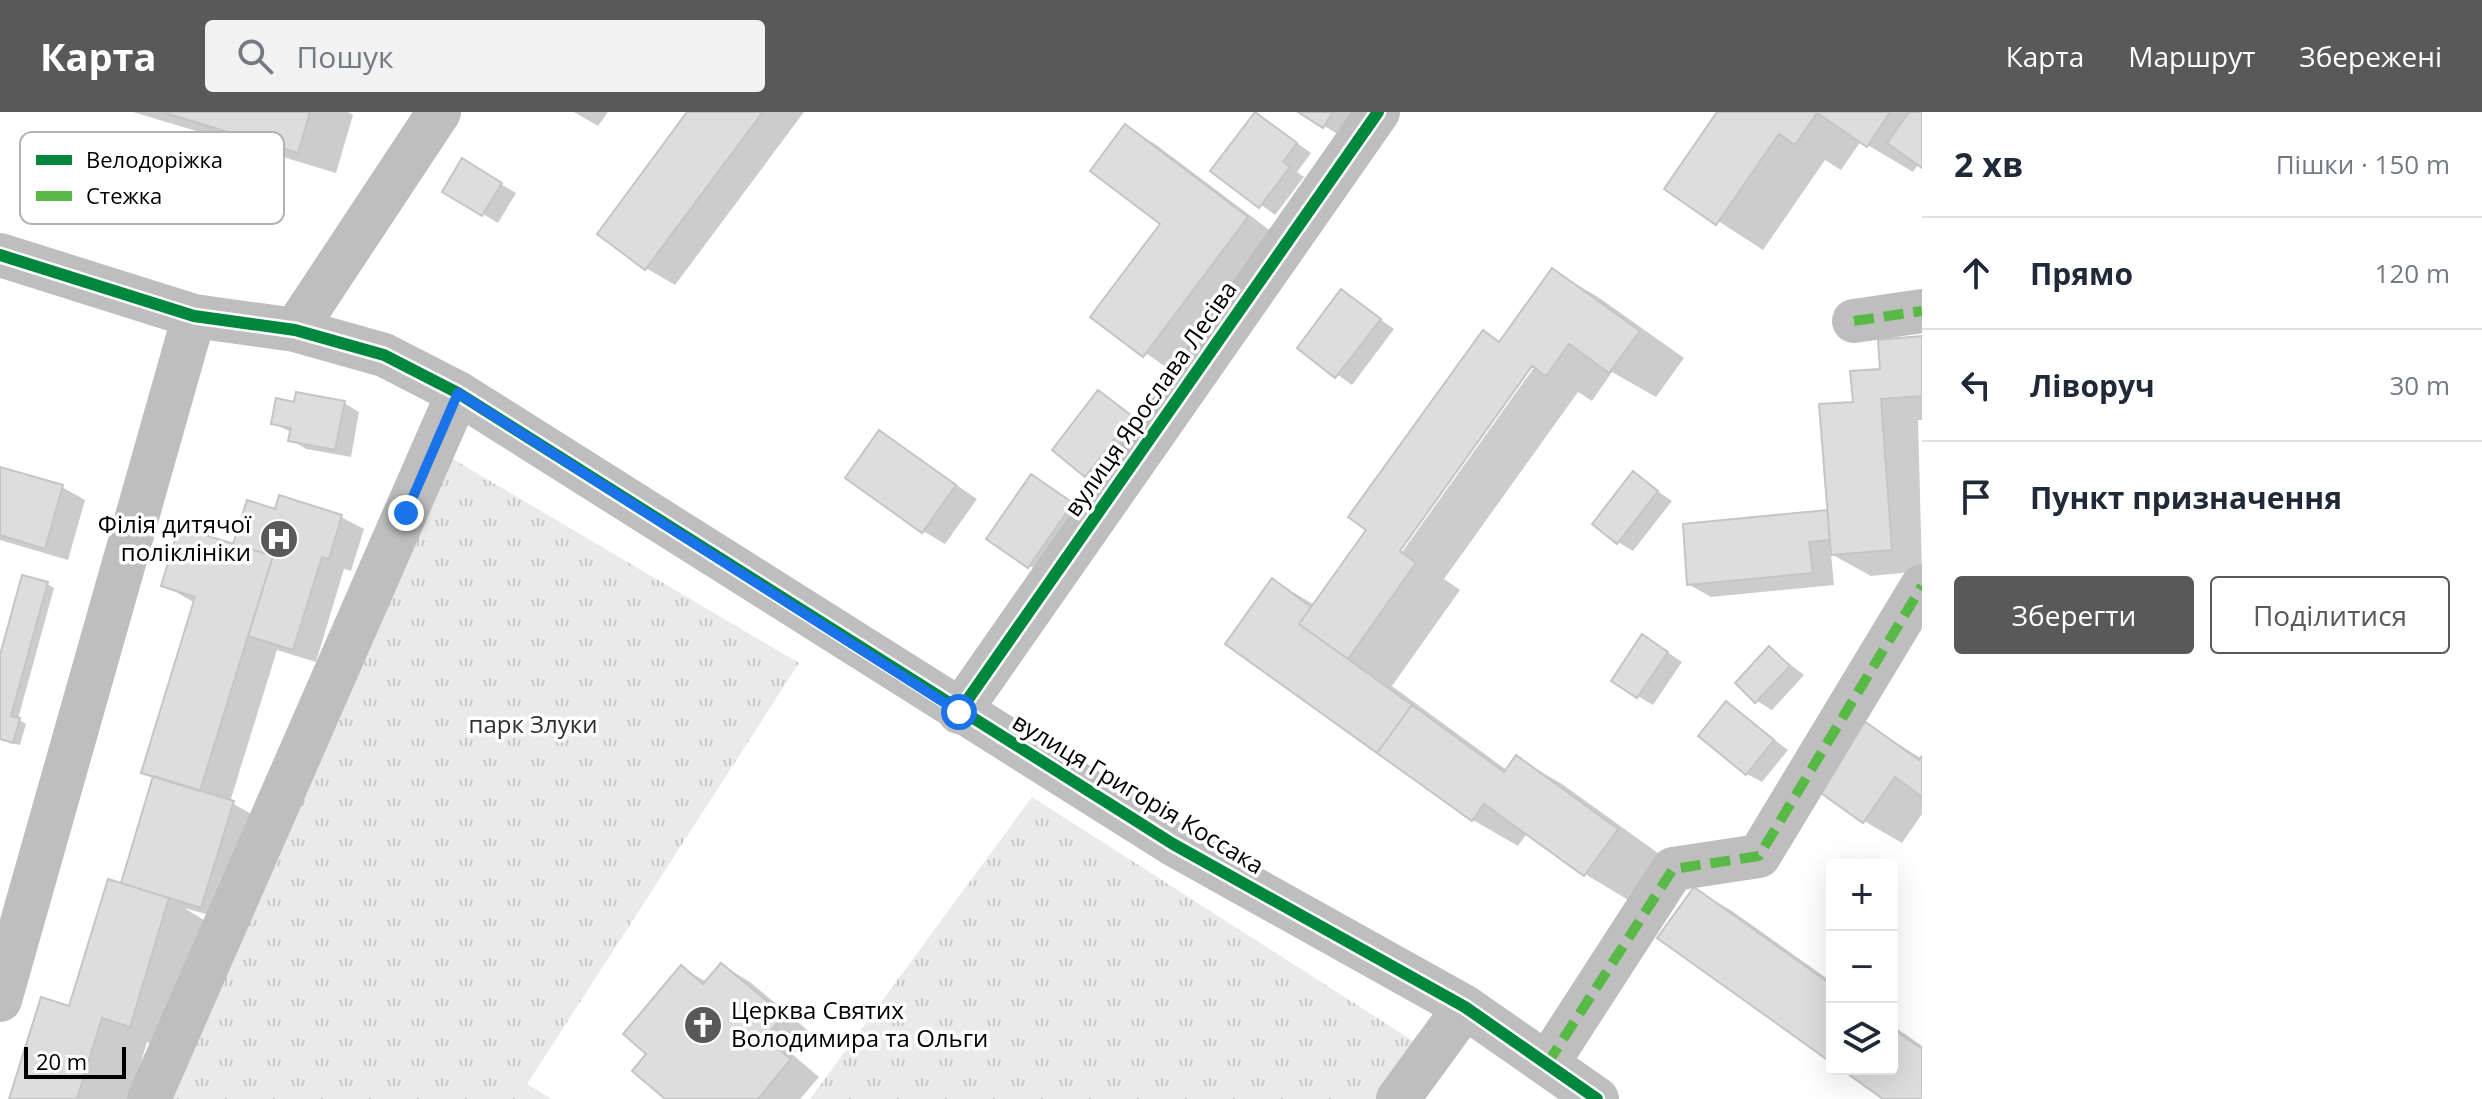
<!DOCTYPE html>
<html lang="uk">
<head>
<meta charset="utf-8">
<style>
  :root { --surface:#fff; --page:#f2f2f3; --text:#1f2937; --muted:#747a83; --line:#e0e1e3; --accent:#595959 }
  body { margin:0; font-family:"Open Sans",sans-serif; background:var(--page); color:var(--text) }
  .controls { position:absolute; right:24px; bottom:24px; display:grid; overflow:hidden; border-radius:8px; box-shadow:0 8px 32px #0002 }
  .controls button { width:72px; height:72px; display:grid; place-items:center; padding:0; border:0; border-bottom:2px solid var(--line); background:var(--surface); color:var(--text); font:40px sans-serif }
  .scale { position:absolute; left:24px; bottom:20px; width:102px; box-sizing:border-box; padding-left:8px; border:4px solid #000; border-top:0; font-size:22px; line-height:28px; white-space:nowrap; color:#000; -webkit-text-stroke:6px #fff; paint-order:stroke }
  .stop { position:absolute; width:24px; height:24px; margin:-18px; border:6px solid #1a73e8; border-radius:50%; background:#fff }
  .stop.end { background:#1a73e8; border-color:#fff; box-shadow:0 2px 8px #0008 }
  .list { margin:0; padding:0; list-style:none }
  h2 { display:flex; justify-content:space-between; align-items:center; height:104px; margin:0; padding:0 32px; font-size:34px }
  h2 small { font-size:26px; font-weight:400; color:var(--muted) }
  .list li { display:grid; grid-template-columns:52px 1fr auto; gap:24px; align-items:center; box-sizing:border-box; height:112px; padding:0 32px; border-top:2px solid var(--line) }
  .list b { display:block; font-size:30px; white-space:nowrap }
  .list em { font-size:26px; font-style:normal; color:var(--muted) }
  .actions { display:flex; gap:16px; padding:24px 32px }
  .actions a { flex:1; padding:18px 0; border:2px solid var(--accent); border-radius:8px; text-align:center; font-size:28px; color:var(--accent) }
  .actions .main { background:var(--accent); color:#fff }
  .icon { flex:none; width:44px; height:44px; fill:none; stroke:currentColor; stroke-width:2; stroke-linecap:round; stroke-linejoin:round }
  .map { position:relative; flex:none; width:1922px; height:987px; overflow:hidden }
  header { display:flex; align-items:center; gap:48px; box-sizing:border-box; height:112px; padding:0 40px; background:var(--accent); color:#fff }
  header strong { font-size:38px }
  nav { display:flex; gap:44px; margin-inline-start:auto; font-size:28px }
  .search { width:560px; height:72px; background:var(--page); display:flex; align-items:center; gap:20px; box-sizing:border-box; padding:0 28px; border-radius:8px; color:var(--muted); font-size:30px }
  main { display:flex }
  aside { flex:1; background:var(--surface) }
  .map>svg:first-child { display:block }
  .grass { fill:url(#grass-tufts) }
  .shadow { fill:#0003; fill-rule:evenodd }
  .building { fill:#ddd; stroke:#c5c5c5; stroke-width:2 }
  .lines { fill:none; stroke-linecap:round; stroke-linejoin:round }
  .minor { stroke:#bebebe; stroke-width:44 }
  .quiet { stroke:#58b947; stroke-width:10; stroke-dasharray:20 10; stroke-linecap:butt }
  .cycleway-casing { stroke:#fff; stroke-width:17 }
  .cycleway { stroke:#00873e; stroke-width:12 }
  .route { stroke:#1a73e8; stroke-width:10 }
  .labels { text-anchor:middle; stroke-width:7; stroke-linejoin:round; paint-order:stroke }
  .street-label { font-size:24px; fill:#000; stroke:#fff }
  .poi-label { font-size:24px; fill:#000; stroke:#fff; text-anchor:end }
  .park-label { font-size:24px; fill:#303030; stroke:#fff }
  .key { fill:#fff; stroke:#b2b2b2; stroke-width:2 }
  .key-label { font-size:22px; fill:#000 }
</style>
</head>
<body>
<header>
<strong>Карта</strong>
<div class="search"><svg class="icon" aria-label="search" viewBox="0 0 24 24"><circle cx="10" cy="10" r="6"/><path d="M15 15l6 6"/></svg>Пошук</div>
<nav><a>Карта</a><a>Маршрут</a><a>Збережені</a></nav>
</header>
<main>
<div class="map">
<svg width="1922" height="987" viewBox="0 0 1922 987">
  <defs>
    <pattern id="grass-tufts" width="24" height="20" patternUnits="userSpaceOnUse" patternTransform="scale(2)"><rect width="24" height="20" fill="#eaeaea"/><path d="M3 7l-1-3M5 7V3M7 7l1-3M15 17l-1-3M17 17v-4M19 17l1-3" fill="none" stroke="#c7c7c7"/></pattern>
  </defs>
  <rect width="100%" height="100%" fill="#fff"/>
  <!-- grass -->
  <path class="grass" d="M446 343 799 551 527 972 552 987H159Z
    M1032 685 1421 934 1377 987H810Z"/>
  <!-- shadow -->
  <path class="shadow" d="M133 0H348L353 3 336 61Z
    M574 0H608L598 14Z
    M690 0H804L675 173 646 156Z
    M1302 0H1354L1339 23Z
    M1720 0H1922V53L1919 51 1913 60 1861 29 1841 58 1825 48 1763 138 1667 76Z
    M1256 2 1311 41 1297 60 1304 65 1275 103 1213 58Z
    M1126 15 1155 32 1276 123 1173 260 1093 204 1163 111Z
    M462 49 516 81 498 111 444 79Z
    M1553 159 1598 185 1684 246 1656 285 1612 260 1592 289 1578 280 1444 467 1460 478 1392 574 1508 659 1517 646 1562 672 1662 744 1630 789 1585 762 1527 721 1518 734 1473 708 1228 531 1273 469 1315 493 1369 418 1483 221 1501 231ZM1536 245 1540 247 1402 440 1399 437Z
    M1342 180 1394 217 1352 273 1300 236Z
    M1922 226V308H1918L1922 459 1871 464 1831 442 1834 473 1711 485 1688 472 1827 400 1830 402 1855 292 1882 258Z
    M1098 281 1145 314 1102 372 1087 363Z
    M344 291 359 300 351 345 306 337 291 328 292 321 274 311 296 292Z
    M879 320 977 387 945 432 923 419Z
    M0 357 62 375 85 388 68 448 0 428Z
    M1633 362 1672 389 1633 439 1618 430Z
    M1032 364 1087 401 1044 463 989 426Z
    M276 399 341 405 364 417 351 459 344 457 316 550 277 538 230 690 255 704 224 807 184 796 214 814 175 939 147 930 130 987H11L71 897 132 775 123 770 155 666 144 660 195 491 164 473 242 437Z
    M47 472 54 476 18 607 26 612 20 633 0 628V550Z
    M1658 534 1682 550 1653 593 1638 584Z
    M1770 537 1804 563 1772 598 1757 589Z
    M1727 592 1788 638 1762 670 1747 662Z
    M1853 604 1922 647V702L1902 731 1864 709Z
    M1694 777 1732 799 1832 870V948Z
    M722 853 750 870 811 921 793 943 819 965 800 987H669L649 941 682 856 707 870Z
    M1892 913 1922 934V987H1887L1844 957H1892Z"/>
  <!-- building -->
  <path class="building" d="M162 0H310L298 41Z
    M687 0H763L645 158 597 122Z
    M1255 0 1297 31 1283 50 1290 55 1259 96 1210 59Z
    M1298 0H1333L1323 16Z
    M1717 0H1890L1867 35 1817 1 1795 33 1779 22 1716 113 1664 77Z
    M1909 0H1922V56L1887 31Z
    M1125 12 1248 105 1143 245 1090 205 1160 112 1090 59Z
    M462 46 502 71 482 104 442 80Z
    M1552 156 1640 219 1609 261 1569 232 1546 264 1532 254 1400 439 1416 451 1348 547 1299 512 1366 418 1348 405 1483 218 1499 230Z
    M1341 177 1381 207 1335 266 1297 236Z
    M1922 224V284L1881 287 1892 438 1831 443 1819 292 1853 290 1850 259 1880 257 1878 228Z
    M1098 278 1132 304 1085 365 1052 338Z
    M296 280 345 289 335 338 288 329 291 316 271 312 276 286 294 290Z
    M879 318 956 373 922 421 845 366Z
    M0 355 63 373 45 437 0 423Z
    M1633 359 1658 379 1617 432 1592 412Z
    M1031 362 1073 391 1028 456 986 427Z
    M279 383 342 403 329 447 322 445 293 538 248 524 273 444 233 432 247 388 275 397Z
    M1827 398 1830 428 1809 430 1813 461 1687 473 1683 412Z
    M179 415 273 444 200 679 141 661 195 485 161 474Z
    M22 463 48 470 11 604 20 606 13 631 0 627V543Z
    M1272 466 1311 495 1299 512 1412 593 1377 641 1225 532Z
    M1642 522 1668 540 1637 586 1611 569Z
    M1769 534 1790 554 1755 591 1735 571Z
    M1726 589 1774 628 1746 663 1698 624Z
    M1412 593 1504 660 1516 643 1618 717 1584 764 1484 692 1472 709 1377 641Z
    M1853 601 1919 648 1922 644V685L1895 665 1863 711 1811 674Z
    M153 664 234 689 201 796 121 771Z
    M108 767 169 786 130 915 102 906 77 987H9L41 885 69 894Z
    M1694 775 1832 873V951L1657 826Z
    M721 851 784 903 765 926 791 947 758 987H665L632 959 646 942 623 922 681 853 703 872Z
    M1892 916 1922 937V987H1883L1841 957H1892Z"/>
  <g class="lines">
    <!-- minor -->
    <path class="minor" d="M0 143 194 204 295 218 384 243 458 281 1173 732 1465 895 1597 987
      M1854 209 1922 199
      M295 218 439 0
      M959 600 1378 0
      M0 888 194 204
      M1547 952 1673 757 1759 744 1922 474
      M149 987 458 281
      M1398 987 1465 895"/>
    <!-- quiet -->
    <path class="quiet" d="M1854 209 1922 199
      M1547 952 1673 757 1759 744 1922 474"/>
    <!-- cycleway casing -->
    <g class="cycleway-casing">
      <path id="cycleway" d="M0 143 194 204 295 218 384 243 458 281 1173 732 1465 895 1597 987
        M959 600 1378 0"/>
    </g>
    <!-- cycleway -->
    <use href="#cycleway" class="cycleway"/>
  </g>
  <g class="lines">
    <!-- route -->
    <path class="route" d="M406 401 458 281 959 600"/>
  </g>
  <!-- icons -->
  <defs>
    <g id="hospital-disc" transform="scale(2)"><circle r="9.5" fill="#595959" stroke="#fff"/><path d="M-5-5h3v3.5h4V-5h3V5h-3V1.5h-4V5h-3Z" fill="#fff"/></g>
    <g id="church-disc" transform="scale(2)"><circle r="9.5" fill="#595959" stroke="#fff"/><path d="M-1.2-6h2.4v3.5h3.3v2.4h-3.3V6h-2.4V-.1h-3.3v-2.4h3.3Z" fill="#fff"/></g>
  </defs>
  <g fill-rule="evenodd">
    <use href="#hospital-disc" x="279" y="427"/>
    <use href="#church-disc" x="703" y="913"/>
  </g>
  <g class="labels">
    <!-- street labels -->
    <g class="street-label">
      <text transform="translate(1151 287) rotate(-55)" y="8">вулиця Ярослава Лесіва</text>
      <text transform="translate(1138 682) rotate(31)" y="8">вулиця Григорія Коссака</text>
    </g>
    <!-- poi labels -->
    <g class="poi-label">
      <text x="251" y="421">Філія дитячої<tspan x="251" dy="28">поліклініки</tspan></text>
      <text x="731" y="907" text-anchor="start">Церква Святих<tspan x="731" dy="28">Володимира та Ольги</tspan></text>
    </g>
    <!-- park labels -->
    <g class="park-label">
      <text x="533" y="621">парк Злуки</text>
    </g>
  </g>
  <!-- legend -->
  <rect x="20" y="20" width="264" height="92" rx="12" class="key"/>
  <rect x="36" y="43" width="36" height="10" fill="#00873e"/>
  <rect x="36" y="79" width="36" height="10" fill="#58b947"/>
  <g class="key-label">
    <text x="86" y="56">Велодоріжка</text>
    <text x="86" y="92">Стежка</text>
  </g>
</svg>
<div class="controls">
<button>+</button>
<button>−</button>
<button><svg class="icon" aria-label="layers" viewBox="0 0 24 24"><path d="M12 4l9 5-9 5-9-5zM3 14l9 5 9-5"/></svg></button>
</div>
<div class="scale">20 m</div>
<div class="stop" style="left:959px;top:600px"></div>
<div class="stop end" style="left:406px;top:401px"></div>
</div>
<aside>
<h2>2 хв<small>Пішки · 150 m</small></h2>
<ul class="list">
<li><svg class="icon" aria-label="ahead" viewBox="0 0 24 24"><path d="M12 20V5M6 11l6-6 6 6"/></svg><div><b>Прямо</b></div><em>120 m</em></li>
<li><svg class="icon" aria-label="left" viewBox="0 0 24 24"><path d="M17 20v-9H6M10 6l-5 5 5 5"/></svg><div><b>Ліворуч</b></div><em>30 m</em></li>
<li><svg class="icon" aria-label="arrive" viewBox="0 0 24 24"><path d="M6 21V4h12l-3 4 3 4H6"/></svg><div><b>Пункт призначення</b></div></li>
</ul>
<div class="actions"><a class="main">Зберегти</a><a>Поділитися</a></div>
</aside>
</main>
</body>
</html>
